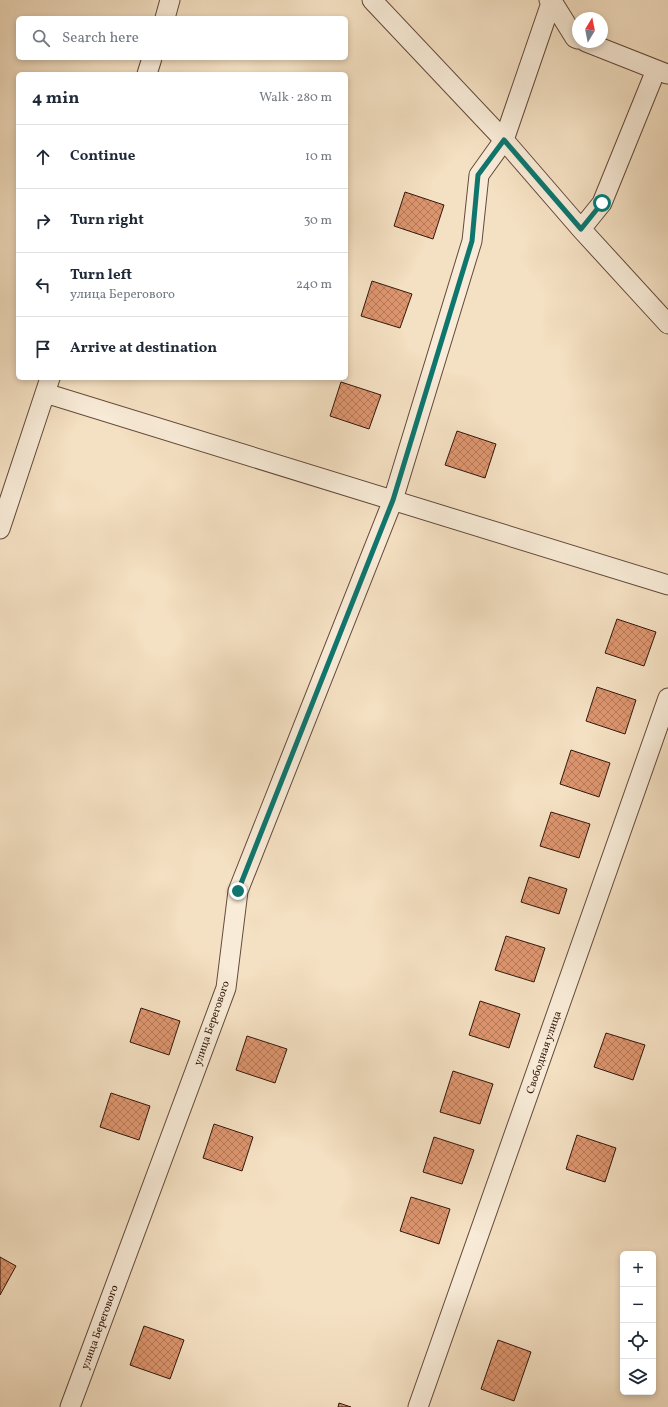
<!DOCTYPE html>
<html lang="en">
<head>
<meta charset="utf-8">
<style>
  :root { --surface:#fff; --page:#f2f2f3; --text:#1f2937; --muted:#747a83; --line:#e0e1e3 }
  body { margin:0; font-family:Vollkorn,serif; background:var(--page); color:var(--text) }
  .controls { position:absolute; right:12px; bottom:12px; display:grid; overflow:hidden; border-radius:6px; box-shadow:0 2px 6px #0003 }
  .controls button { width:36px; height:36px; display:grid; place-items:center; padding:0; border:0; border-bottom:1px solid var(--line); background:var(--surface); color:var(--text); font:20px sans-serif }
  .compass { position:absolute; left:572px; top:12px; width:36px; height:36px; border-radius:50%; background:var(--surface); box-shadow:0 2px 6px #0003; rotate:10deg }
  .stop { position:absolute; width:12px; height:12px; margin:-9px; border:3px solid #0f766e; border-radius:50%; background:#fff }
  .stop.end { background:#0f766e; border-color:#fff; box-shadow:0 1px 4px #0008 }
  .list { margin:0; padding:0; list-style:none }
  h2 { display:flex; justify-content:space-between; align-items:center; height:52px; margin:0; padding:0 16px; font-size:17px }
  h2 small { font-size:13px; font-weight:400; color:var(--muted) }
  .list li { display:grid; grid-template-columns:26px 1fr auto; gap:12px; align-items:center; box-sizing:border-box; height:64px; padding:0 16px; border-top:1px solid var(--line) }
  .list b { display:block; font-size:15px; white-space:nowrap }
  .list p { margin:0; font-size:13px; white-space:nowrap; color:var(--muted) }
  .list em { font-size:13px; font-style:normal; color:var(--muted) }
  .icon { flex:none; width:22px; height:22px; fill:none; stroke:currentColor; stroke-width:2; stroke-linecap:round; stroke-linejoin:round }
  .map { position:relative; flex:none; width:668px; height:1407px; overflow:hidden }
  .search { position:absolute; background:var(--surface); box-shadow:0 2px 6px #0003; left:16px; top:16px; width:332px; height:44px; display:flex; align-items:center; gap:10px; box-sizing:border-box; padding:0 14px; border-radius:6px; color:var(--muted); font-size:15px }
  .panel { position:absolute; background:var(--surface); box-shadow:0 2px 6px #0003; left:16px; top:72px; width:332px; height:308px; border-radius:6px }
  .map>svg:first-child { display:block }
  .building { fill:url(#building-cross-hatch); stroke:#33170d }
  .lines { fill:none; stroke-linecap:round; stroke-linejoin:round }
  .minor-casing { stroke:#63493a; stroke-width:21 }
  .minor { stroke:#f8ebd7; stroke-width:19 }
  .route { stroke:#0f766e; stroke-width:5 }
  .labels { text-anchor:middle; stroke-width:3; stroke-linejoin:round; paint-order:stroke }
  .street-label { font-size:11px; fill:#33170d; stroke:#f8ebd7 }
</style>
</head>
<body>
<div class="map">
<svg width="668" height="1407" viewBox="0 0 668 1407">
  <defs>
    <pattern id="building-cross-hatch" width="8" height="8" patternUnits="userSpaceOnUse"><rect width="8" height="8" fill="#dd956e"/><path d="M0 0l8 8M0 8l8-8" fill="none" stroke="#b47959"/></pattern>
  </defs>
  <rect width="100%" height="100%" fill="#f4e0c2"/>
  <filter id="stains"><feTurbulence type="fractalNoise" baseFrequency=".005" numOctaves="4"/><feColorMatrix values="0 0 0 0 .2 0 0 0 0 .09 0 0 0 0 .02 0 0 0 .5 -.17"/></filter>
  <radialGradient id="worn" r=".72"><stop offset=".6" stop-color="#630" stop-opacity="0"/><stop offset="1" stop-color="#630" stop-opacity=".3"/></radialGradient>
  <!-- building -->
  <path class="building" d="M405 192 444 205 433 239 394 226Z
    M372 281 412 294 400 328 361 316Z
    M341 382 381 395 369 429 330 416Z
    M457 431 496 444 485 478 445 465Z
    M617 619 656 632 644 666 605 653Z
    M597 687 636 700 625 734 586 721Z
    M571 750 610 763 599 797 560 784Z
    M551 812 590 824 579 858 540 846Z
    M529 877 567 889 559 914 521 902Z
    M506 936 545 948 534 982 495 970Z
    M480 1001 520 1014 509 1048 469 1035Z
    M141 1008 180 1021 169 1055 130 1042Z
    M606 1033 645 1045 633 1080 594 1067Z
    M247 1036 287 1049 275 1083 236 1070Z
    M453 1071 493 1084 480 1124 440 1112Z
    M111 1093 150 1106 139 1140 100 1127Z
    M214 1124 253 1137 242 1171 203 1158Z
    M577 1135 616 1148 605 1182 566 1169Z
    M434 1137 474 1150 462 1184 423 1172Z
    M411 1197 450 1209 439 1244 400 1231Z
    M0 1257 16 1266 0 1295Z
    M144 1326 184 1340 170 1379 130 1365Z
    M498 1340 531 1352 514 1401 481 1389Z
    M339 1403 351 1407H338Z"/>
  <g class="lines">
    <!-- minor casing -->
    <g class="minor-casing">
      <path id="minor" d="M372 0 504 140 581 229 668 324
        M549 0 552 1 575 38 578 39
        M165 18 170 0
        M586 42 667 74
        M147 74 152 58
        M581 229 602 203 656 70
        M45 393 668 585
        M0 529 50 378
        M70 1407 226 988 238 891 393 500 472 241 479 175 504 140 552 0
        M418 1407 668 698"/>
    </g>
    <!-- minor -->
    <use href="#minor" class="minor"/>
  </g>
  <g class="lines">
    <!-- route -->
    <path class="route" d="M238 891 393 500 472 241 478 175 504 140 581 229 602 203"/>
  </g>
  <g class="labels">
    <!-- street labels -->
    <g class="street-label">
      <text transform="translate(211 1023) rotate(-71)" y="4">улица Берегового</text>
      <text transform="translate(543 1052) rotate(-71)" y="4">Свободная улица</text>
      <text transform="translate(99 1327) rotate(-70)" y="4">улица Берегового</text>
    </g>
  </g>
  <rect width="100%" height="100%" filter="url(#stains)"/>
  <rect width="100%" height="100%" fill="url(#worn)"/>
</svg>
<div class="controls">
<button>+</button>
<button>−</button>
<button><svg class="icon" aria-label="locate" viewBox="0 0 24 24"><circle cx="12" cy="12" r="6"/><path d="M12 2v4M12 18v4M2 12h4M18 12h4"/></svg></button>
<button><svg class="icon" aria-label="layers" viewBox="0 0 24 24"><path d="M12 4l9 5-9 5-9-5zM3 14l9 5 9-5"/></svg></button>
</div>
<svg class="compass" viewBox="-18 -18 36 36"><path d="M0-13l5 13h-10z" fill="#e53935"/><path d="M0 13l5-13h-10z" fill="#747a83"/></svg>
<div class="stop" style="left:602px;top:203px"></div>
<div class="stop end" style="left:238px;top:891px"></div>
<div class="search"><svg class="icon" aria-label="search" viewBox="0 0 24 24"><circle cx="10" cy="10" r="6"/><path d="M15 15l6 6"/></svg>Search here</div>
<section class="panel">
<h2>4 min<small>Walk · 280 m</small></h2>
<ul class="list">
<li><svg class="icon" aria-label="ahead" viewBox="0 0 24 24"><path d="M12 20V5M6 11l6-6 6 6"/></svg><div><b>Continue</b></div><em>10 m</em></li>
<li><svg class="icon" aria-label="right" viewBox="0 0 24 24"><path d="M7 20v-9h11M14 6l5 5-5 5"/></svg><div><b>Turn right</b></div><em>30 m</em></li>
<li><svg class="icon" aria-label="left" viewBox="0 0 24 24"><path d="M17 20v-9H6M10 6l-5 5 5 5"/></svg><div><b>Turn left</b><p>улица Берегового</p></div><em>240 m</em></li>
<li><svg class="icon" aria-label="arrive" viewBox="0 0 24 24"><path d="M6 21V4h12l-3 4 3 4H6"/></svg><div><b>Arrive at destination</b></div></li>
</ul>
</section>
</div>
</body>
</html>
